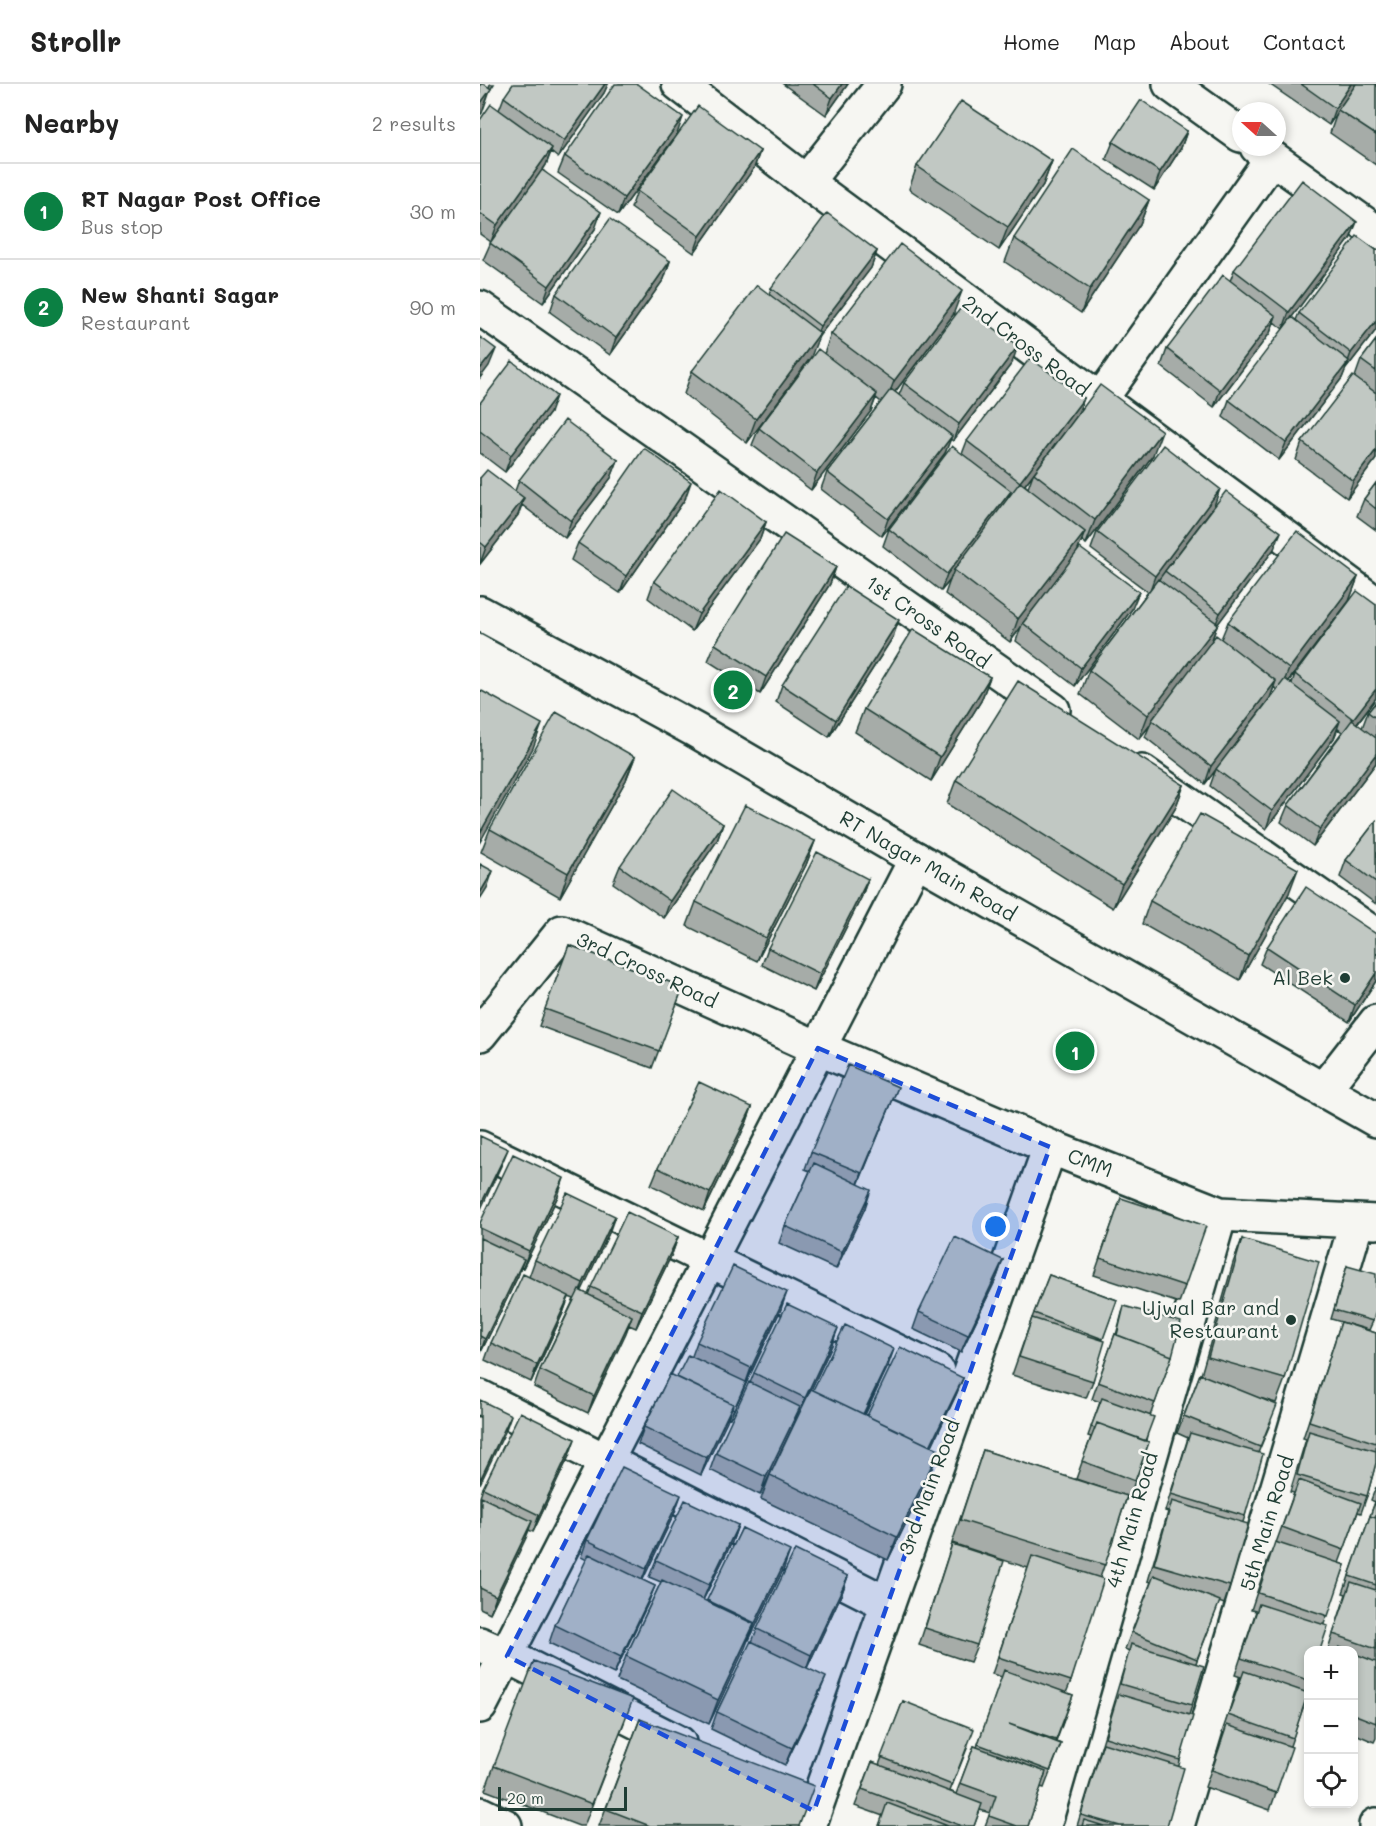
<!DOCTYPE html>
<html lang="en">
<head>
<meta charset="utf-8">
<style>
  :root { --surface:#fff; --page:#f6f6f6; --text:#222; --muted:#767676; --line:#e0e0e0; --accent:#0b8043 }
  body { margin:0; font-family:Mali,sans-serif; background:var(--page); color:var(--text) }
  .controls { position:absolute; right:18px; bottom:18px; display:grid; overflow:hidden; border-radius:12px; box-shadow:0 3px 9px #0003 }
  .controls button { width:54px; height:54px; display:grid; place-items:center; padding:0; border:0; border-bottom:2px solid var(--line); background:var(--surface); color:var(--text); font:30px sans-serif }
  .compass { position:absolute; left:752px; top:18px; width:54px; height:54px; border-radius:50%; background:var(--surface); box-shadow:0 3px 9px #0003; rotate:291deg }
  .scale { position:absolute; left:18px; bottom:15px; width:129px; box-sizing:border-box; padding-left:6px; border:3px solid #1f3d34; border-top:0; font-size:16px; line-height:21px; white-space:nowrap; color:#1f3d34; -webkit-text-stroke:4px #f6f6f2; paint-order:stroke }
  .you { position:absolute; left:516px; top:1143px; width:21px; height:21px; margin:-15px; border:4px solid #fff; border-radius:50%; background:#1a73e8; box-shadow:0 0 0 9px #1a73e833 }
  .badge { display:grid; place-items:center; width:39px; height:39px; border-radius:50%; background:var(--accent); color:#fff; font-size:20px; font-weight:700 }
  .pin { position:absolute; translate:-50% -50%; border:3px solid #fff; box-shadow:0 2px 6px #0006 }
  .list { margin:0; padding:0; list-style:none }
  h2 { display:flex; justify-content:space-between; align-items:center; height:78px; margin:0; padding:0 24px; font-size:26px }
  h2 small { font-size:20px; font-weight:400; color:var(--muted) }
  .list li { display:grid; grid-template-columns:39px 1fr auto; gap:18px; align-items:center; box-sizing:border-box; height:96px; padding:0 24px; border-top:2px solid var(--line) }
  .list b { display:block; font-size:22px; white-space:nowrap }
  .list p { margin:0; font-size:20px; white-space:nowrap; color:var(--muted) }
  .list em { font-size:20px; font-style:normal; color:var(--muted) }
  .icon { flex:none; width:33px; height:33px; fill:none; stroke:currentColor; stroke-width:2; stroke-linecap:round; stroke-linejoin:round }
  .map { position:relative; flex:none; width:896px; height:1742px; overflow:hidden }
  header { display:flex; align-items:center; gap:36px; box-sizing:border-box; height:84px; padding:0 30px; background:var(--surface); border-bottom:2px solid var(--line) }
  header strong { font-size:28px }
  nav { display:flex; gap:33px; margin-inline-start:auto; font-size:21px }
  main { display:flex }
  aside { flex:1; background:var(--surface) }
  .map>svg:first-child { display:block }
  .lines { fill:none; stroke-linecap:round; stroke-linejoin:round }
  .minor-casing { stroke:#1f3d34; stroke-width:38 }
  .tertiary-casing { stroke:#1f3d34; stroke-width:38 }
  .minor { stroke:#f6f6f2; stroke-width:33 }
  .tertiary { stroke:#f6f6f2; stroke-width:33 }
  .wall { fill:#a6aca8; stroke:#1f3d34; stroke-width:1.5; fill-rule:evenodd }
  .shaded-wall { fill:#878c88; stroke:#1f3d34; stroke-width:1.5 }
  .building { fill:#c1c8c3; stroke:#1f3d34; stroke-width:1.5 }
  .marked { fill:#1d4ed8; fill-opacity:0.2; stroke:#1d4ed8; stroke-width:4.5; stroke-dasharray:12 8; stroke-linejoin:round }
  .poi-dot { fill:#1f3d34; stroke:#f6f6f2; stroke-width:2 }
  .labels { text-anchor:middle; stroke-width:5; stroke-linejoin:round; paint-order:stroke }
  .street-label { font-size:20px; fill:#1f3d34; stroke:#f6f6f2 }
  .poi-label { font-size:20px; fill:#1f3d34; stroke:#f6f6f2; text-anchor:end }
</style>
</head>
<body>
<header>
<strong>Strollr</strong>
<nav><a>Home</a><a>Map</a><a>About</a><a>Contact</a></nav>
</header>
<main>
<aside>
<h2>Nearby<small>2 results</small></h2>
<ul class="list">
<li><span class="badge">1</span><div><b>RT Nagar Post Office</b><p>Bus stop</p></div><em>30 m</em></li>
<li><span class="badge">2</span><div><b>New Shanti Sagar</b><p>Restaurant</p></div><em>90 m</em></li>
</ul>
</aside>
<div class="map">
<svg width="896" height="1742" viewBox="0 0 896 1742">
  <rect width="100%" height="100%" fill="#f6f6f2"/>
  <filter id="ink" filterUnits="userSpaceOnUse"><feTurbulence type="fractalNoise" baseFrequency=".0167" numOctaves="2"/><feDisplacementMap in="SourceGraphic" scale="12" xChannelSelector="R" yChannelSelector="G"/><feConvolveMatrix kernelMatrix="1 2 1 2 8 2 1 2 1" color-interpolation-filters="sRGB"/></filter>
  <g filter="url(#ink)">
    <g class="lines">
      <!-- minor casing -->
      <g class="minor-casing">
        <path id="minor" d="M199 0 326 98 896 520
          M690 0 761 51
          M777 63 896 148
          M326 98 404 0
          M0 224 573 626
          M620 316 792 74
          M662 688 896 852
          M0 950 82 848 338 964 570 1063 740 1130 896 1138
          M844 1005 896 938
          M0 1064 457 1287
          M0 1313 408 1520
          M0 1560 27 1572 199 1659
          M0 1622C147 1341 291 1058 436 775
          M0 1730 25 1742
          M329 1742 570 1063
          M564 1742 740 1130
          M697 1742 877 1137
          M896 1742V1741"/>
      </g>
      <!-- tertiary casing -->
      <g class="tertiary-casing">
        <path id="tertiary" d="M0 529 215 646 436 775 896 1036"/>
      </g>
      <!-- minor -->
      <use href="#minor" class="minor"/>
      <!-- tertiary -->
      <use href="#tertiary" class="tertiary"/>
    </g>
    <!-- wall -->
    <path class="wall" d="M128 0 124 9 78 74 71 68 66 81 63 86 115 145 63 219 3 176 11 158 0 150V36L19 26 24 13Z
      M303 0H368L346 31Z
      M789 0H896V81L850 49 857 29 849 41Z
      M707 47 701 64 674 106 626 75 633 58Z
      M197 50 138 131 78 89 85 72Z
      M280 67 274 84 214 169 151 124 157 107Z
      M572 77 563 101 519 166 429 105 437 82Z
      M669 116 660 140 601 229 525 178 534 154Z
      M870 155 803 245 794 238 790 249 734 323 681 282 687 265 750 197 754 186Z
      M397 167 391 184 339 252 267 359 204 310 212 287 289 210 291 204Z
      M190 177 184 195 130 271 70 228 76 210Z
      M819 229 896 246 865 286 862 294 799 376 743 333 749 316 816 236Z
      M473 231 415 308 419 311 424 299 532 279 473 357 470 355 465 369 402 452 341 405 347 388 401 318 396 314 391 327 331 406 272 361 279 344 344 270 351 250Z
      M896 256V375L867 414 816 376 822 358 875 293 881 276Z
      M604 314 598 330 673 371 606 460 602 456 597 467 652 525 595 602 536 557 541 543 530 558 465 510 470 496 461 507 403 462 409 445 482 370 487 357ZM553 390 548 404 545 401Z
      M0 319 70 329 25 388 0 369Z
      M138 376 131 394 85 454 42 421 38 431 0 480V394L35 407 39 396Z
      M896 399V446L877 432 884 415Z
      M205 415 140 509 91 476 98 459Z
      M734 422 794 465 737 541 731 559 741 555 748 538 878 493 869 517 809 597 812 599 815 590 896 521V614L877 640 882 644 888 628 896 618V679L833 762 801 738 808 721 862 648 858 645 854 654 786 745 730 702 736 685 797 606 794 603 790 614 725 700 665 653 670 641 659 655 600 610 609 586 668 508 611 465 617 448Z
      M286 438 280 455 212 547 168 514 174 497Z
      M356 483 350 500 280 610 228 577 235 560Z
      M413 553 349 653 296 618 302 601Z
      M510 593 501 617 451 697 375 648 384 625Z
      M155 673 146 696 80 813 1 768 10 745Z
      M476 696 704 701 695 725 633 824 467 720Z
      M896 737V820L860 793 866 776Z
      M243 740 237 757 184 834 133 799 140 782Z
      M335 757 326 781 277 877 207 842 216 818Z
      M388 795 382 812 334 907 282 881 288 864Z
      M809 809 760 896 662 840 670 817Z
      M89 861 203 903 172 984 59 942Z
      M787 863 896 897 869 938 780 880Z
      M411 1020 378 1100 385 1124 356 1185 299 1159 305 1142 330 1087 325 1085 331 1068Z
      M272 1023 266 1040 224 1127 171 1101 178 1084Z
      M78 1112 43 1184 41 1183 38 1192 0 1270V1139Z
      M641 1114 705 1202 699 1219 614 1191Z
      M129 1149 101 1207 108 1211 111 1203 198 1153 192 1170 156 1244 149 1241 108 1329 54 1303 60 1286 94 1215 89 1213 83 1229 51 1298 5 1276 11 1259 49 1193 55 1176Z
      M762 1155 805 1295 796 1319 783 1315 791 1338 778 1369 765 1432 763 1438 750 1502 744 1520 739 1518 716 1579 712 1621 709 1631 687 1742H597L635 1617H634L649 1567 645 1565 671 1498 668 1497 688 1428 685 1427 708 1354 697 1349 720 1290 721 1291 753 1179Z
      M523 1176 517 1193 481 1268 433 1245 439 1228Z
      M867 1182 893 1237 889 1246 851 1235Z
      M569 1191 637 1216 622 1256 613 1297 606 1314 532 1291 552 1234Z
      M644 1222 692 1272 670 1332 666 1357 669 1358 649 1414 647 1413 620 1494 591 1597 586 1609 593 1611 576 1658 581 1660 564 1704 561 1703 548 1742H505L510 1729 500 1726 494 1742H399L403 1732 375 1722 392 1678 399 1681 423 1617 488 1662 470 1707 476 1710 494 1662 497 1663 522 1593 512 1590 548 1484 472 1459 503 1366 628 1406 596 1395 611 1353 608 1352 620 1318 612 1315 635 1250 636 1251Z
      M301 1225 250 1334 248 1333 221 1391 158 1360 164 1343 197 1293 212 1272 217 1258Z
      M861 1238 896 1249V1379L887 1412 881 1429 878 1428 859 1479 865 1481 844 1540 828 1566V1602L826 1608 828 1609 810 1662 796 1709 790 1726 725 1703 744 1649 742 1648 761 1593 755 1591 776 1527 771 1526 788 1475 796 1459 814 1409 810 1408 826 1355 823 1354Z
      M352 1261 319 1331 317 1330 314 1340 280 1411 230 1386 236 1369 270 1299 274 1289Z
      M408 1282 385 1331 387 1332 483 1294 476 1311 451 1363 450 1390 408 1476 281 1415 290 1391 333 1306Z
      M89 1372 53 1448 49 1446 10 1529 0 1524V1413L3 1404Z
      M896 1403V1654L894 1658 873 1649V1566H848L866 1510 863 1509 895 1418 891 1416Z
      M195 1428 162 1496 175 1502 168 1519 134 1590 69 1559 75 1541 107 1476 101 1473 107 1456Z
      M258 1441 252 1458 223 1516 227 1518 262 1444 304 1484 269 1556H268L229 1640 137 1596 146 1572 181 1498 169 1493 176 1476Z
      M472 1460 497 1561 490 1578 439 1561Z
      M368 1492 362 1509 327 1584 339 1610 305 1681 231 1645 237 1628 272 1558 277 1545Z
      M160 1635 319 1742H119Z
      M144 1639 104 1742H99L5 1706 14 1682Z"/>
    <!-- shaded-wall -->
    <path class="shaded-wall" d="M10 0H14L10 6 2 29 0 31V20L7 10Z
      M125 0H128L124 9 78 74 84 57Z
      M362 0H368L346 31 352 14Z
      M871 0H877L858 26 849 41 855 24Z
      M203 33 197 50 138 131 144 114Z
      M707 47 701 64 674 106 680 88Z
      M72 64 66 81 11 158 17 141Z
      M280 67 274 84 214 169 220 152Z
      M572 77 563 101 519 166 528 143Z
      M669 116 660 140 601 229 610 205Z
      M121 128 115 145 63 219 69 202Z
      M877 138 870 155 803 245 809 228Z
      M397 167 391 184 339 252 331 273 267 359 276 335 335 256 340 242Z
      M190 177 184 195 130 271 136 254Z
      M482 207 473 231 405 321 414 297Z
      M796 232 790 249 734 323 740 306Z
      M896 237V246L865 286 871 269Z
      M538 262 532 279 473 357 479 340Z
      M16 265 9 282 0 294V285Z
      M869 277 862 294 799 376 806 359Z
      M397 310 391 327 331 406 337 389Z
      M76 312 70 329 25 388 31 371Z
      M604 314 597 332 534 415 540 398Z
      M682 347 673 371 606 460 615 436Z
      M472 352 465 369 402 452 408 435Z
      M896 366V375L867 414 873 397Z
      M138 376 131 394 85 454 91 437Z
      M211 398 205 415 140 509 146 492Z
      M740 405 734 422 685 487 669 509 675 492Z
      M531 407 524 424 474 486 470 496 461 507 467 490Z
      M44 414 38 431 0 480 6 463Z
      M286 438 280 455 212 547 219 530Z
      M605 448 596 471 543 539 541 543 530 558 538 535Z
      M801 448 794 465 737 541 729 564 672 636 670 641 659 655 668 631 734 545 740 529Z
      M356 483 350 500 280 610 286 593Z
      M878 493 869 517 800 608 809 585Z
      M659 508 652 525 595 602 601 584Z
      M419 536 413 553 349 653 356 636Z
      M510 593 501 617 451 697 460 673Z
      M796 597 790 614 725 700 731 682Z
      M896 605V614L867 652 873 635Z
      M860 637 854 654 786 745 792 727Z
      M62 640 53 664 0 758V750L1 747Z
      M896 670V679L833 762 840 745Z
      M155 673 146 696 80 813 88 789Z
      M704 701 695 725 633 824 642 800Z
      M243 740 237 757 184 834 190 817Z
      M335 757 326 781 277 877 286 854Z
      M818 785 809 809 760 896 768 872Z
      M13 787 7 804 0 815V809Z
      M388 795 382 812 334 907 340 890Z
      M896 889V897L869 938 875 921Z
      M418 1003 411 1020 376 1106 382 1089Z
      M272 1023 266 1040 224 1127 230 1109Z
      M28 1065 21 1082 0 1127V1122Z
      M84 1094 78 1112 43 1184 49 1167Z
      M391 1106 385 1124 356 1185 362 1168Z
      M135 1132 129 1149 97 1217 103 1199Z
      M198 1153 192 1170 156 1244 162 1227Z
      M44 1175 38 1192 0 1270 5 1255Z
      M523 1176 517 1193 481 1268 488 1251Z
      M307 1208 301 1225 265 1301 271 1284Z
      M89 1212 83 1229 51 1298 57 1281Z
      M152 1232 146 1249 108 1329 114 1312Z
      M358 1244 352 1261 319 1331 325 1314Z
      M414 1265 408 1282 376 1348 383 1331Z
      M483 1294 476 1311 442 1383 448 1366Z
      M266 1298 263 1307 250 1334Z
      M253 1320 247 1337 221 1391 227 1374Z
      M320 1323 314 1340 280 1411 286 1393Z
      M31 1331 25 1348 0 1400V1396Z
      M95 1355 89 1372 53 1448 59 1431Z
      M459 1366 450 1390 408 1476 417 1453Z
      M201 1411 195 1428 160 1502 166 1485Z
      M52 1437 46 1454 10 1529 16 1512Z
      M258 1441 252 1458 222 1518 229 1501Z
      M310 1467 304 1484 269 1556 275 1539Z
      M368 1492 362 1509 325 1588 331 1571Z
      M175 1502 168 1519 134 1590 141 1573Z
      M274 1540 265 1564 229 1640 238 1616Z
      M346 1593 339 1610 305 1681 312 1664Z"/>
    <!-- building -->
    <path class="building" d="M0 0H4L11 5 0 20Z
      M33 0H125L84 57 24 13Z
      M135 0H157L203 33 144 114 85 72Z
      M333 0H362L352 14Z
      M821 0H871L855 24Z
      M876 0H896V51L858 26Z
      M661 16 707 47 680 88 633 58Z
      M481 17 572 77 528 143 437 82Z
      M11 20 72 64 17 141 0 129V36Z
      M218 22 280 67 220 152 157 107Z
      M593 65 669 116 610 205 534 154Z
      M62 86 121 128 69 202 10 159Z
      M822 96 877 138 809 228 754 186Z
      M347 129 397 167 340 242 291 204Z
      M130 135 190 177 136 254 76 210Z
      M877 152 896 166V237L871 269 819 229Z
      M420 160 482 207 414 297 351 250Z
      M743 191 796 232 740 306 687 265Z
      M277 201 340 249 276 335 212 287Z
      M483 221 538 262 479 340 424 299Z
      M812 233 869 277 806 359 749 316Z
      M0 253 16 265 0 285Z
      M896 256V287L881 276Z
      M338 265 397 310 337 389 279 344Z
      M550 274 604 314 540 398 487 357Z
      M32 277 76 312 31 371 0 347V319Z
      M873 292 896 309V366L873 397 822 358Z
      M620 301 682 347 615 436 554 389Z
      M411 305 472 352 408 435 347 388Z
      M85 336 138 376 91 437 39 396Z
      M683 361 740 405 675 492 617 448Z
      M472 362 531 407 467 490 409 445Z
      M164 364 211 398 146 492 98 459Z
      M7 386 44 414 6 463 0 458V394Z
      M540 398 605 448 538 535 474 486Z
      M896 399V425L884 415Z
      M241 405 286 438 219 530 174 497Z
      M746 407 801 448 740 529 685 487Z
      M817 447 878 493 809 585 748 538Z
      M304 450 356 483 286 593 235 560Z
      M600 464 659 508 601 584 543 539Z
      M678 495 738 540 668 631 609 586Z
      M366 502 419 536 356 636 302 601Z
      M877 507 896 521V605L873 635 815 590Z
      M433 545 510 593 460 673 384 625Z
      M736 551 796 597 731 682 672 636Z
      M805 595 860 637 792 727 736 685Z
      M538 597 704 701 642 800 476 696Z
      M0 606 62 640 1 747 0 746Z
      M896 618V634L888 628Z
      M76 628 155 673 88 789 10 745Z
      M872 636 896 654V670L840 745 808 721Z
      M193 705 243 740 190 817 140 782Z
      M265 721 335 757 286 854 216 818Z
      M720 730 818 785 768 872 670 817Z
      M896 737V798L866 776Z
      M337 768 388 795 340 890 288 864Z
      M0 780 13 787 0 809Z
      M826 803 896 850V889L875 921 787 863Z
      M89 861 203 903 179 967 65 925Z
      M368 981 418 1003 382 1089 331 1068Z
      M219 998 272 1023 230 1109 178 1084Z
      M0 1052 28 1065 0 1122Z
      M33 1070 84 1094 49 1167 0 1144V1139Z
      M334 1079 391 1106 362 1168 305 1142Z
      M87 1109 135 1132 103 1199 55 1176Z
      M641 1114 726 1142 705 1202 620 1174Z
      M147 1128 198 1153 162 1227 111 1203Z
      M475 1153 523 1176 488 1251 439 1228Z
      M0 1154 44 1175 5 1255 0 1252Z
      M762 1155 839 1178 805 1295 728 1273Z
      M253 1182 307 1208 271 1284 217 1258Z
      M867 1182 896 1190V1226L893 1237 854 1226Z
      M43 1190 89 1212 57 1281 11 1259Z
      M569 1191 637 1216 623 1255 554 1229Z
      M99 1206 152 1232 114 1312 60 1286Z
      M307 1220 358 1244 325 1314 274 1289Z
      M644 1222 701 1238 692 1272 637 1251Z
      M552 1234 625 1257 613 1297 539 1273Z
      M861 1238 896 1249V1359L829 1337Z
      M365 1241 414 1265 383 1330 333 1306Z
      M635 1250 692 1272 675 1319 618 1298Z
      M420 1263 483 1294 450 1362 387 1332Z
      M208 1271 266 1298 254 1325 252 1324 253 1320 197 1293Z
      M190 1290 253 1320 227 1374 164 1343Z
      M720 1290 797 1321 780 1363 704 1332Z
      M269 1298 320 1323 286 1393 236 1369Z
      M331 1305 459 1366 417 1453 290 1391Z
      M622 1314 674 1333 665 1357 617 1339 615 1344 611 1343Z
      M0 1316 31 1331 0 1396Z
      M40 1328 95 1355 59 1431 3 1404Z
      M617 1339 669 1358 655 1397 602 1377Z
      M829 1347 896 1367V1379L887 1412 817 1391Z
      M710 1349 783 1370 765 1432 691 1410Z
      M503 1366 647 1412 625 1481 480 1436Z
      M142 1383 201 1411 166 1485 107 1456Z
      M819 1396 881 1419 864 1466 802 1443Z
      M1 1413 52 1437 16 1512 0 1504Z
      M205 1416 258 1441 229 1501 176 1476Z
      M896 1416V1434L890 1432Z
      M692 1417 768 1440 750 1502 674 1480Z
      M890 1432 896 1434V1501L869 1492Z
      M262 1444 310 1467 275 1539 227 1516Z
      M795 1458 865 1481 848 1532 778 1509Z
      M472 1460 524 1477 497 1561 445 1544Z
      M315 1466 368 1492 331 1571 277 1545Z
      M109 1470 175 1502 141 1573 75 1541Z
      M552 1472 624 1495 591 1597 518 1573Z
      M674 1491 740 1517 717 1575 652 1548Z
      M182 1496 274 1540 238 1616 146 1572Z
      M871 1498 896 1506V1565L853 1550Z
      M779 1520 848 1542 840 1566H828V1596L761 1574Z
      M271 1557 346 1593 312 1664 237 1628Z
      M651 1560 724 1582 712 1621 640 1600Z
      M859 1563 867 1566H857Z
      M873 1569 896 1578V1639L873 1630Z
      M54 1577 153 1615 112 1720 14 1682Z
      M524 1586 593 1611 576 1656 529 1640 581 1660 570 1687 498 1660Z
      M764 1587 828 1609 813 1654 748 1631Z
      M638 1610 713 1632 700 1676 625 1653Z
      M423 1617 494 1645 472 1701 401 1673Z
      M160 1635 334 1702 319 1742H170L126 1725Z
      M747 1641 812 1663 796 1709 732 1686Z
      M623 1659 704 1684 687 1742H640L601 1731Z
      M494 1662 566 1688 548 1742H537L509 1732 516 1712 480 1699Z
      M392 1678 502 1720 494 1742H482L382 1705Z
      M407 1719 468 1742H399Z
      M604 1736 624 1742H602Z"/>
  </g>
  <!-- marked area -->
  <path class="marked" d="M338 964 570 1063 334 1727 27 1572Z"/>
  <!-- markers -->
  <g class="poi-dot">
    <circle cx="865" cy="894" r="6"/>
    <circle cx="811" cy="1236" r="6"/>
  </g>
  <g class="labels">
    <!-- street labels -->
    <g class="street-label">
      <text transform="translate(546 262) rotate(37)" y="7">2nd Cross Road</text>
      <text transform="translate(448 538) rotate(35)" y="7">1st Cross Road</text>
      <text transform="translate(448 782) rotate(30)" y="7">RT Nagar Main Road</text>
      <text transform="translate(167 886) rotate(25)" y="7">3rd Cross Road</text>
      <text transform="translate(610 1079) rotate(21)" y="7">CMM</text>
      <text transform="translate(449 1403) rotate(-70)" y="7">3rd Main Road</text>
      <text transform="translate(652 1436) rotate(-74)" y="7">4th Main Road</text>
      <text transform="translate(787 1439) rotate(-73)" y="7">5th Main Road</text>
    </g>
    <!-- poi labels -->
    <g class="poi-label">
      <text x="853" y="901">Al Bek</text>
      <text x="799" y="1231">Ujwal Bar and<tspan x="799" dy="23">Restaurant</tspan></text>
    </g>
  </g>
</svg>
<div class="controls">
<button>+</button>
<button>−</button>
<button><svg class="icon" aria-label="locate" viewBox="0 0 24 24"><circle cx="12" cy="12" r="6"/><path d="M12 2v4M12 18v4M2 12h4M18 12h4"/></svg></button>
</div>
<svg class="compass" viewBox="-18 -18 36 36"><path d="M0-13l5 13h-10z" fill="#e53935"/><path d="M0 13l5-13h-10z" fill="#767676"/></svg>
<div class="scale">20 m</div>
<div class="you"></div>
<div class="pin badge" style="left:595px;top:967px">1</div>
<div class="pin badge" style="left:253px;top:606px">2</div>
</div>
</main>
</body>
</html>
